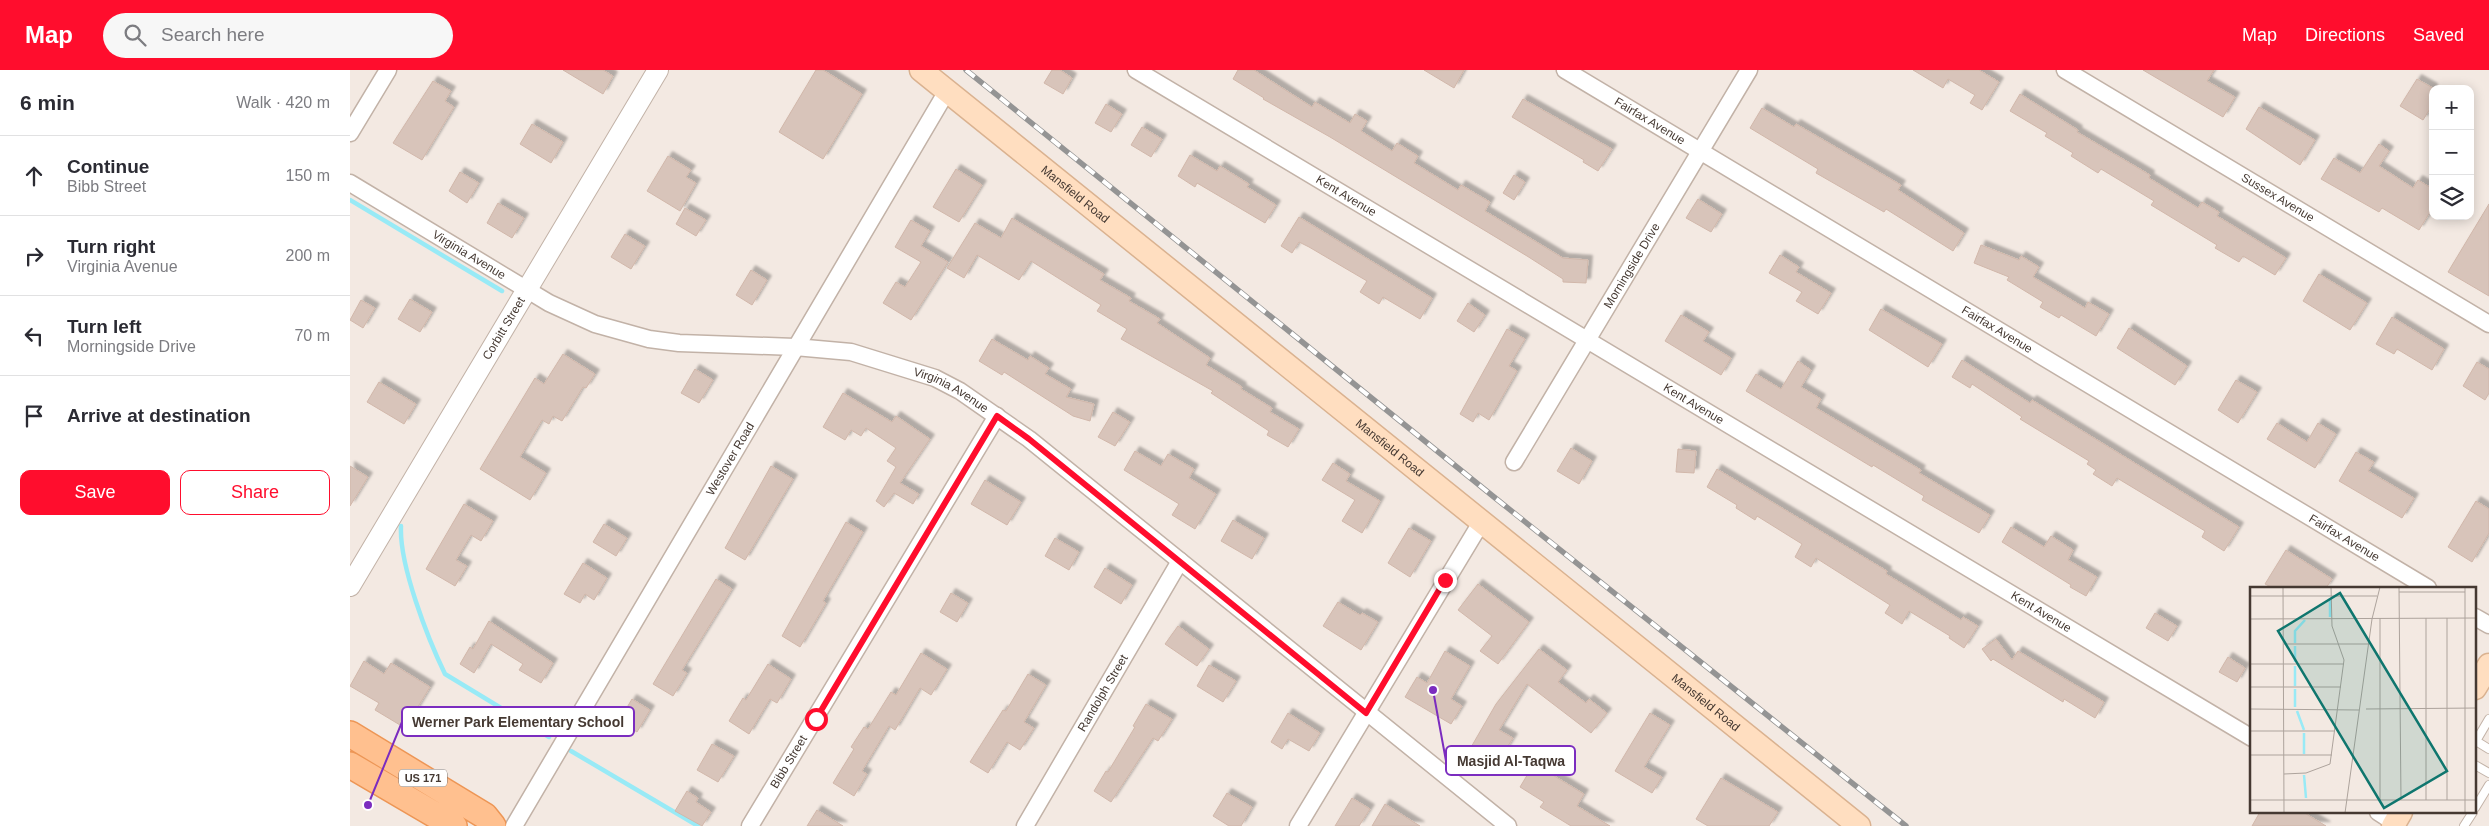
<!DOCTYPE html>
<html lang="en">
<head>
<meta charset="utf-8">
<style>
  :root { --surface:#fff; --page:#f7f7f7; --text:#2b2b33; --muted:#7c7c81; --line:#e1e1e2; --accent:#ff0d2d }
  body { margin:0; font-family:Helvetica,sans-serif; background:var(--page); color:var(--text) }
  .controls { position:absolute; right:15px; top:15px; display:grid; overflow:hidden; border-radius:10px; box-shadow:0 2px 12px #0003 }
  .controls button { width:45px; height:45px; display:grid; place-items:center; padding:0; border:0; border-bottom:1px solid var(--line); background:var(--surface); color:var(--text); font:25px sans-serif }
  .stop { position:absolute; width:15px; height:15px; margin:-11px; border:4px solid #ff0d2d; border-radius:50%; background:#fff }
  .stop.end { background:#ff0d2d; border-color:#fff; box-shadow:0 1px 5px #0008 }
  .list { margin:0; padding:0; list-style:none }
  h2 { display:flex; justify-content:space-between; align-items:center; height:65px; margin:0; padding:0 20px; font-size:21px }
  h2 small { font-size:16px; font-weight:400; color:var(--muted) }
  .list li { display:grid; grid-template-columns:32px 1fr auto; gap:15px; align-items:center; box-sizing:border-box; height:80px; padding:0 20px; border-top:1px solid var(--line) }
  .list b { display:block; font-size:19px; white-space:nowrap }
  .list p { margin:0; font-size:16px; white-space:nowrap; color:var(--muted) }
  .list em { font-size:16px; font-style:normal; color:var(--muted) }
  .actions { display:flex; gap:10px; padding:15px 20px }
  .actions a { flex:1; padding:11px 0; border:1px solid var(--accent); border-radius:10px; text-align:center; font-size:18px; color:var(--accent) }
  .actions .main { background:var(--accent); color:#fff }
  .icon { flex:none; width:28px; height:28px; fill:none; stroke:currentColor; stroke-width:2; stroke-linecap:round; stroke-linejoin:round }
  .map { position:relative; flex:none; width:2139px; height:756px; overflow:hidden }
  header { display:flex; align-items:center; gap:30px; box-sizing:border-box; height:70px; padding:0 25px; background:var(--accent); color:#fff }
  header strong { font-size:24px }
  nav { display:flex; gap:28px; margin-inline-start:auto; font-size:18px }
  .search { width:350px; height:45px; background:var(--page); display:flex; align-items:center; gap:12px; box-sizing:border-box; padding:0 18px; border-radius:28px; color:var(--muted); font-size:19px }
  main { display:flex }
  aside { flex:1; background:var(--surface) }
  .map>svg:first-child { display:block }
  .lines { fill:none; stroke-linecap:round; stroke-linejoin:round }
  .stream { stroke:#98eaf6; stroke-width:4.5 }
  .building { fill:#d8c4ba; stroke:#d1b7aa; filter:url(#shadow) }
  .service-casing { stroke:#c2b2a7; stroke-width:10 }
  .minor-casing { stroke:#c2b2a7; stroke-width:19 }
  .tertiary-casing { stroke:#c2b2a7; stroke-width:22 }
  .secondary-casing { stroke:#dab290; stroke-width:25 }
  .primary-casing { stroke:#ed9656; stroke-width:28 }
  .service { stroke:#fff; stroke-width:8 }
  .minor { stroke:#fff; stroke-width:16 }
  .tertiary { stroke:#fff; stroke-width:20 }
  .secondary { stroke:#ffdec0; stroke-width:22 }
  .primary { stroke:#ffc08f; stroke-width:25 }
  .rail-casing { stroke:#949494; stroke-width:5.5 }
  .rail { stroke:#fff; stroke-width:4; stroke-dasharray:11; stroke-linecap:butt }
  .route { stroke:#ff0d2d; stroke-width:6 }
  .labels { text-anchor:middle; stroke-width:4; stroke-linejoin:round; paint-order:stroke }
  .shield { fill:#fff; stroke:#7d7470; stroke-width:1 }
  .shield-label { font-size:11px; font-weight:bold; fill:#453932 }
  .street-label { font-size:12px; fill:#453932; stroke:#fff }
  .inset-river { fill:none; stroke:#98eaf6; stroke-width:2.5 }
  .inset-road { fill:none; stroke:#ada39c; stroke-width:1 }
  .view { fill:#0f766e; fill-opacity:0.15; stroke:#0f766e; stroke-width:2.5 }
  .inset-edge { fill:none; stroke:#453932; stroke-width:2.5 }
  .leader { fill:none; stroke:#7b2cbf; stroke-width:2 }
  .callout-dot { fill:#7b2cbf; stroke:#fff; stroke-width:2 }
  .callout { fill:#fff; stroke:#7b2cbf; stroke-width:2 }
  .callout-label { font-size:14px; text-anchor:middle; font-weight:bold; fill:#453932 }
</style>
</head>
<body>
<header>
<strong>Map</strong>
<div class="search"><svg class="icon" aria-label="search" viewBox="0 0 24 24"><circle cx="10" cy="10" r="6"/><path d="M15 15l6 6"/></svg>Search here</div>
<nav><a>Map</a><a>Directions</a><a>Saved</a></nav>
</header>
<main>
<aside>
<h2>6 min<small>Walk · 420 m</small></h2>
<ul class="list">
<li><svg class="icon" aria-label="ahead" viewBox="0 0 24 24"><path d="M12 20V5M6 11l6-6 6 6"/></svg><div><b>Continue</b><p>Bibb Street</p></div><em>150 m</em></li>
<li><svg class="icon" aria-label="right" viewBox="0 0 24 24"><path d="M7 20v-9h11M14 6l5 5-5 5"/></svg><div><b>Turn right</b><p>Virginia Avenue</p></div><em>200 m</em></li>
<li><svg class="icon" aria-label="left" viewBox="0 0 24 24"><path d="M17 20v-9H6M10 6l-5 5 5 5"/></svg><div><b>Turn left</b><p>Morningside Drive</p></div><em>70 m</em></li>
<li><svg class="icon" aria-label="arrive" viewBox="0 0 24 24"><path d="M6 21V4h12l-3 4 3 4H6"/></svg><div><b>Arrive at destination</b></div></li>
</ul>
<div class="actions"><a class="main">Save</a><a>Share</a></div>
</aside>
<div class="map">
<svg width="2139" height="756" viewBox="0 0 2139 756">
  <defs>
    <filter id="shadow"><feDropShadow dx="4.5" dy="-4.5" stdDeviation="1" flood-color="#0004"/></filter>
  </defs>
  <rect width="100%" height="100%" fill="#f3e9e2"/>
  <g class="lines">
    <!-- stream -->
    <path class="stream" d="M0 130 152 221
      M51 456C49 495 78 569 95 604L199 667
      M221 681 348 756"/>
  </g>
  <!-- building -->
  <path class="building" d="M213 0H253L263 6 253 24Z
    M466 0H473L512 24 473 89 429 62Z
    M702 0H710L722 8 713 24 694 13Z
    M888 0H904L962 37 965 32 1000 53 1005 44 1017 51 1011 61 1042 81 1047 73 1068 86 1064 93 1108 120 1111 115 1140 132 1135 141 1213 188 1238 190 1236 213 1213 212V209L1177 186 980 67 913 29 914 28 883 9Z
    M1074 0H1114L1104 18Z
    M1563 0H1629L1649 12 1632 40 1620 33 1625 25 1598 9 1593 18Z
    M1793 0H1864L1857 11 1885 27 1873 47Z
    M2067 9 2083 18V34L2073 50 2050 36Z
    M83 11 101 21 95 31 104 37 72 90 43 73Z
    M1670 24 1728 60 1727 62 1800 105 1799 108 1848 138 1852 132 1869 142 1867 146 1936 188 1925 205 1893 186 1889 192 1865 178 1867 175 1801 135 1804 131 1751 99 1748 103 1721 86 1723 83 1695 66 1697 63 1660 41Z
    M1173 29 1262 79 1248 101 1233 92 1234 90 1162 47Z
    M756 34 772 44 761 62 745 53Z
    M1909 37 1965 70 1950 95 1896 59Z
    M1412 38 1444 57 1446 54 1551 115 1548 120 1614 163 1603 181 1536 139 1534 142 1466 103 1468 99 1400 58Z
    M182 54 213 72 201 93 170 74Z
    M792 57 812 69 801 87 781 75Z
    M2029 74 2039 81 2029 96 2063 118 2068 110 2083 119V137L2069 160 2032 138 2029 142 1971 109 1984 88 2010 103Z
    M840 85 867 101 870 96 899 114 897 117 926 135 915 153 847 113 845 117 828 106Z
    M318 86 341 100 336 107 346 113 330 141 297 121Z
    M606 99 632 115 609 152 583 137Z
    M110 102 129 113 117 133 99 121Z
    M1164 105 1175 112 1164 130 1153 123Z
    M1348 129 1372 144 1361 162 1336 148Z
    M148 133 174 148 162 168 137 153Z
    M2139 134V226L2098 202Z
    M335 138 356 150 346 166 326 154Z
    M949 147 1082 228 1070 249 1033 227 1029 234 1010 222 1017 211 959 177 949 172 942 183 931 176Z
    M662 148 754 204 750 210 781 228 779 231 810 249 807 253 860 288 856 295 892 317 891 319 922 338 920 342 949 359 938 377 917 365 919 361 861 323 863 321 771 269 777 259 747 241 751 235 681 191 669 210 627 185 614 208 597 198 625 153 651 168Z
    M561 150 580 161 571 176 598 192 561 250 533 233 546 212 555 217 571 192 545 177Z
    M275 164 295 176 281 199 261 187Z
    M1631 175 1669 190 1671 186 1689 197 1683 207 1735 238 1738 232 1759 244 1746 266 1711 245 1709 248 1690 237 1693 232 1657 210 1659 207 1624 193Z
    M1430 185 1449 197 1446 202 1481 223 1468 244 1446 231 1452 222 1419 203Z
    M401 200 417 210 402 235 386 225Z
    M1969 204 2017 233 2000 260 1953 231Z
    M60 229 82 242 70 262 48 249Z
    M11 230 25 238 13 258 0 250Z
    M1118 233 1135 245 1124 262 1107 251Z
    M1531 239 1592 274 1578 297 1519 260Z
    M1331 245 1359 262 1353 271 1381 288 1371 305 1315 271Z
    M2042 247 2094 279 2082 300 2047 279 2044 284 2026 274Z
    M1779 258 1837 296 1825 315 1767 278Z
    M1157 259 1175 269 1159 296 1167 301 1139 350 1128 343 1123 352 1110 344Z
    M642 269 678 290 680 286 699 298 695 304 721 319 716 327 744 334 740 351 723 346 654 302 652 305 629 291Z
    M213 284 245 304 236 318 233 317 212 351 203 346 199 354 192 350 170 387 196 403 180 430 130 399 185 308 194 314Z
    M1612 290 1680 333 1682 330 1889 457 1874 481 1852 467 1855 461 1767 408 1762 416 1743 404 1746 400 1737 394 1739 391 1670 349 1672 347 1622 314 1620 318 1602 307Z
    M1448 291 1461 300 1451 317 1471 329 1466 338 1571 400 1569 403 1640 445 1629 463 1572 430 1574 426 1523 395 1522 397 1396 321 1406 304 1431 319Z
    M2127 292 2139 299V323L2135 330 2113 316Z
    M345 299 363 310 349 333 331 323Z
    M1886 310 1907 322 1888 353 1868 340Z
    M29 312 66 334 54 354 17 332Z
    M493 323 542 352 546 346 580 369 550 413 569 424 563 434 544 423 534 437 526 431 546 397 537 391 546 378 516 358 511 366 501 360 495 370 473 357Z
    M763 342 780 352 765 376 748 367Z
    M1927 353 1957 372 1968 353 1986 364 1965 398 1917 369Z
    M1221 378 1242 391 1229 414 1207 401Z
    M1328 379 1346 381 1344 403 1326 402Z
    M785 381 811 396 818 384 844 399 839 408 866 424 845 459 822 445 829 434 774 400Z
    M2006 382 2024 392 2018 401 2064 428 2052 448 1989 411Z
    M983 393 1000 404 996 411 1030 431 1012 463 992 451 1005 430 972 410Z
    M0 396 18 407 0 436Z
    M421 396 443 409 395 490 375 478Z
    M1367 399 1537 501 1536 504 1569 524 1611 550 1613 547 1628 556 1614 578 1599 568 1600 566 1559 541 1552 554 1535 543 1540 535 1466 488 1461 497 1445 487 1452 474 1407 446 1405 450 1386 438 1387 435 1357 417Z
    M635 410 671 432 657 455 621 434Z
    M2126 431 2139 439V463L2122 492 2098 477Z
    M114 434 143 451 131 471 121 465 106 490 117 496 105 516 76 499Z
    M883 450 914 468 902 489 871 471Z
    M496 452 513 462 473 531 476 533 450 577 432 566Z
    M254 454 277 468 266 486 243 472Z
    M1661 457 1694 477 1701 466 1723 480 1718 490 1747 507 1736 526 1720 517 1721 515 1652 472Z
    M1059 458 1081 471 1060 507 1038 493Z
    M705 468 729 482 719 500 695 486Z
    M1936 480 1982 509 1976 518H1923L1915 514Z
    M233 493 257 508 244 530 235 524 230 533 214 524Z
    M755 498 782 515 771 534 744 517Z
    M366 509 382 519 332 600 337 603 323 626 303 614Z
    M1128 514 1179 552 1148 594 1130 581 1142 566 1108 540Z
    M601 523 618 533 607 552 590 542Z
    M988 532 1010 545 1012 543 1028 552 1011 580 973 556Z
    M1805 543 1827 556 1818 571 1796 558Z
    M139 551 203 593 191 613 169 600 173 594 141 574 124 603 110 594 120 577 123 579Z
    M828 556 859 579 847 596 815 574Z
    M1646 569 1662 590 1668 581 1754 632 1745 648 1714 629 1713 632 1643 589 1641 591 1632 579Z
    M1189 579 1217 600 1208 612 1236 633 1239 629 1257 643 1241 663 1177 614 1149 660 1163 668 1146 695 1120 679 1146 634Z
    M1095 581 1120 596 1101 629 1112 636 1101 654 1055 627 1067 607 1077 613Z
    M571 583 597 599 581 625 570 618 545 660 539 656 512 701 517 704 504 726 483 713 504 679 501 677 514 657 518 659 541 622 546 625Z
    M1878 587 1895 598 1887 612 1869 602Z
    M14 591 34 604 41 593 80 617 55 658 25 640 29 633 0 616Z
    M418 594 441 609 427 633 420 629 399 664 379 651 393 628 396 630Z
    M859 595 886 611 873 632 847 616Z
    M678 604 696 615 674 652 684 658 670 680 657 672 638 703 620 692 653 640 656 641Z
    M282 629 300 640 287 662 269 651Z
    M796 634 822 649 808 671 803 668 761 732 744 721 756 701 758 702 785 657 783 656Z
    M938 643 970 663 959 681 938 669 932 679 921 672Z
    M1300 643 1320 655 1294 697 1312 707 1302 723 1265 701Z
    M362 674 384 686 368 712 347 700Z
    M1190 684 1207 694 1201 704 1234 724 1227 736 1260 756H1221L1190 737 1194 732 1170 717Z
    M1371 708 1428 742 1419 756H1358L1346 749Z
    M337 721 348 728 346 732 361 742 352 756 325 741Z
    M877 723 902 737 891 756H879L863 746Z
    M1002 728 1020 739 1009 756H985Z
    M1035 734 1070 756H1022Z
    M467 740 493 756H457Z
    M1910 742H1953L1976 756H1902Z"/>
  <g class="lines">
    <!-- service casing -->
    <g class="service-casing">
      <path id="service" d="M2139 649 2126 671 2139 679
        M2125 695 2139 703
        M2125 738 2139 715
        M2114 756 2123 742"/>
    </g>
    <!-- minor casing -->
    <g class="minor-casing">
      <g id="minor">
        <path id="s1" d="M786 0 1902 668"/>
        <path id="s2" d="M1215 0 2078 518"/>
        <path id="s3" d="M1715 0 2139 254"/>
        <path d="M0 63 38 0"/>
        <path id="s4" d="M0 113 199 233 245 254 299 269 329 273 445 277 501 282 585 308 610 321 679 369 1158 756"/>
        <path id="s5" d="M1164 392 1399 0"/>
        <path d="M2125 547 2139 555"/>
        <path d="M2028 742 2045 753"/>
        <path id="s6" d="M164 756 597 21"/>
        <path id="s7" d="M400 756 647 346"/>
        <path id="s8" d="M675 756 830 491"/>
        <path d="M948 756 1132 451"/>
      </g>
    </g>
    <!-- tertiary casing -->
    <g class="tertiary-casing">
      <g id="tertiary">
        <path id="s9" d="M0 516 308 0"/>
      </g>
    </g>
    <!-- secondary casing -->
    <g class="secondary-casing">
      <g id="secondary">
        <path id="s10" d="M571 0 1509 756"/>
        <path d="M2125 618 2139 595"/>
        <path d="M2043 756 2051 742"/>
      </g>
    </g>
    <!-- primary casing -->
    <g class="primary-casing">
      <path id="primary" d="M0 664 135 746 143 756
        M0 695 104 756"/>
    </g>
    <!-- service -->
    <use href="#service" class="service"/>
    <!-- minor -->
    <use href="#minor" class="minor"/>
    <!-- tertiary -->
    <use href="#tertiary" class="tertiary"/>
    <!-- secondary -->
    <use href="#secondary" class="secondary"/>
    <!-- primary -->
    <use href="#primary" class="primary"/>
    <!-- rail casing -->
    <g class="rail-casing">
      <path id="rail" d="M616 0 1144 427 1556 756"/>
    </g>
    <!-- rail -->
    <use href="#rail" class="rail"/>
  </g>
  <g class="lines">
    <!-- route -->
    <path class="route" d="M466 649 647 346 679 369 1016 643 1095 510"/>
  </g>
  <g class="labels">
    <!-- shield labels -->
    <rect class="shield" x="49" y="699.5" width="48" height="17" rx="4"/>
    <g class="shield-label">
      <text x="73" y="712">US 171</text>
    </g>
    <!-- street labels -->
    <g class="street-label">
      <text dy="4" stroke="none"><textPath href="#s2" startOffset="99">Fairfax Avenue</textPath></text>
      <text dy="4" stroke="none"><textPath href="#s10" startOffset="198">Mansfield Road</textPath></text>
      <text dy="4" stroke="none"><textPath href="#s1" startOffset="245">Kent Avenue</textPath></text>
      <text dy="4" stroke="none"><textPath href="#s3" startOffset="248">Sussex Avenue</textPath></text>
      <text dy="4" stroke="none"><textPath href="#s4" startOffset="139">Virginia Avenue</textPath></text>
      <text dy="4" stroke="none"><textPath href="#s5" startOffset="229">Morningside Drive</textPath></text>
      <text dy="4" stroke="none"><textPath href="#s9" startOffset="300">Corbitt Street</textPath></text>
      <text dy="4" stroke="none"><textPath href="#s2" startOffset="504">Fairfax Avenue</textPath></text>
      <text dy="4" stroke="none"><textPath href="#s4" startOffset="649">Virginia Avenue</textPath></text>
      <text dy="4" stroke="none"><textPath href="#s1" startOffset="650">Kent Avenue</textPath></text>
      <text dy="4" stroke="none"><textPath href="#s10" startOffset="602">Mansfield Road</textPath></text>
      <text dy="4" stroke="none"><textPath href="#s6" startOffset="426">Westover Road</textPath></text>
      <text dy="4" stroke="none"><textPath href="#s2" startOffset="909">Fairfax Avenue</textPath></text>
      <text dy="4" stroke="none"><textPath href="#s1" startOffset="1055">Kent Avenue</textPath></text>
      <text dy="4" stroke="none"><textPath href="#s8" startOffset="154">Randolph Street</textPath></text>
      <text dy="4" stroke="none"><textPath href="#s10" startOffset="1008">Mansfield Road</textPath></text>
      <text dy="4" stroke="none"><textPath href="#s7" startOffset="75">Bibb Street</textPath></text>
    </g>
  </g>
  <!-- overview -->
  <g transform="translate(1900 517)">
    <rect width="226" height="226" fill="#f3e9e2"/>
    <path class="inset-river" d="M80 11V30M45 56V44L55 33M45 59V75M45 79V99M45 102V120M47 124 54 143M54 146V167M54 188 56 211"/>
    <path class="inset-road" d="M33 0 34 226M149 0 151 213M149 5H215M0 9H127M130 31V213M176 31V213M197 31V213M0 32 227 31M34 57H119M0 77H94M0 100H91M0 122 109 123M116 122 227 121M0 144H85M0 168H82M34 187 56 186 80 177 94 73 82 39 81 0M0 213H227M95 226 122 32 130 0M215 226V0"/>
    <path class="view" d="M90 6 197 184 134 221 28 44Z"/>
    <rect width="226" height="226" class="inset-edge"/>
  </g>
  <!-- callouts -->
  <path class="leader" d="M18 735L52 652M1083 620L1096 691"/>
  <g class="callout-dot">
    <circle cx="18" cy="735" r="5"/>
    <circle cx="1083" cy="620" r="5"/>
  </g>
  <g class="callout">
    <rect x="52" y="637" width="232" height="29" rx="5"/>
    <rect x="1096" y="676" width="129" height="29" rx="5"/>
  </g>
  <g class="callout-label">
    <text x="168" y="657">Werner Park Elementary School</text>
    <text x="1161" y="696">Masjid Al-Taqwa</text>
  </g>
</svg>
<div class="controls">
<button>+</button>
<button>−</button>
<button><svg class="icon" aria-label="layers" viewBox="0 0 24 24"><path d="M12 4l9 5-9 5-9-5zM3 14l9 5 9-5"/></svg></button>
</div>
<div class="stop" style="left:466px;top:649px"></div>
<div class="stop end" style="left:1095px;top:510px"></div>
</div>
</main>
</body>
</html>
